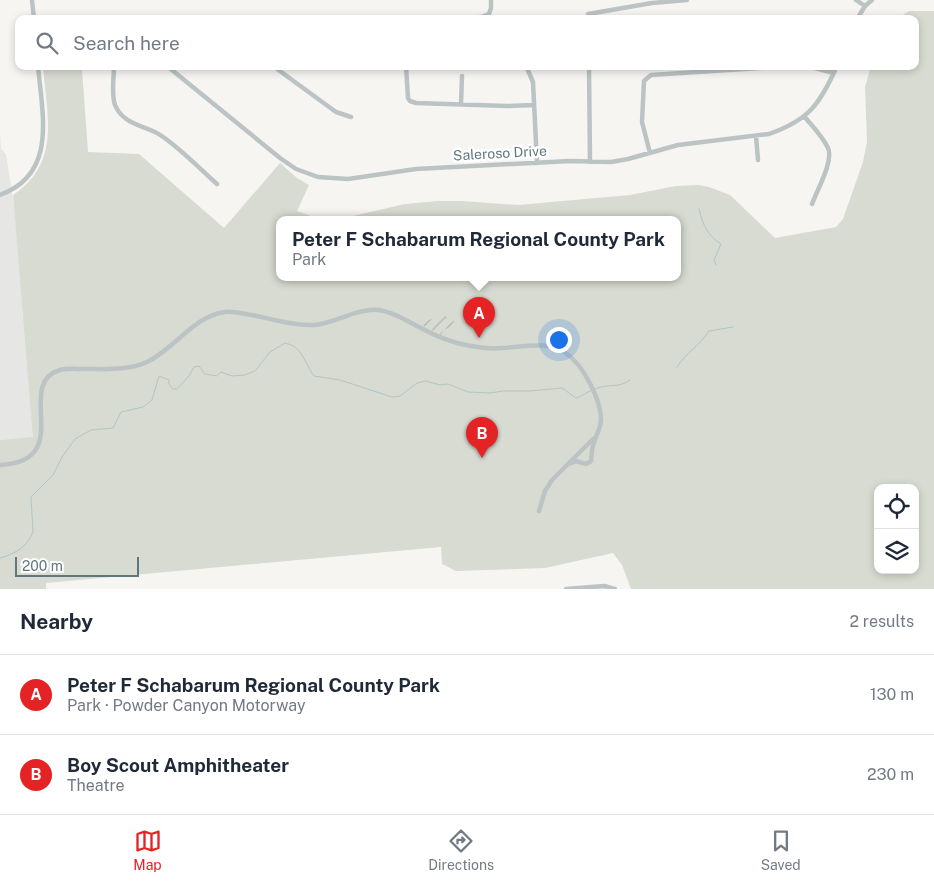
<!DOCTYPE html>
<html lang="en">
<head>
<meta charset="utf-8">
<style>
  :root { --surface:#fff; --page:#f2f2f3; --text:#1f2937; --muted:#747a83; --line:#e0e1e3; --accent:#e52325 }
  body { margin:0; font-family:"Public Sans",sans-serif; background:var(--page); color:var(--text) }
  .controls { position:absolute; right:15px; bottom:15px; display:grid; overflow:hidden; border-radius:10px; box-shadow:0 2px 8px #0003 }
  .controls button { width:45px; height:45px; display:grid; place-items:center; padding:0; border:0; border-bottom:1px solid var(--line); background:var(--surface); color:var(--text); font:25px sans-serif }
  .scale { position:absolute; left:15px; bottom:12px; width:124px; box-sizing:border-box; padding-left:5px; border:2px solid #60787d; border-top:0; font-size:14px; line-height:18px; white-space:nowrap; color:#60787d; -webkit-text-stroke:4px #fff; paint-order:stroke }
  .you { position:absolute; left:558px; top:339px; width:18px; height:18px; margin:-12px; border:4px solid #fff; border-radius:50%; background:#1a73e8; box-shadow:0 0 0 8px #1a73e833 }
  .badge { display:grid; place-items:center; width:32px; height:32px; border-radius:50%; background:var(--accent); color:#fff; font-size:16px; font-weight:700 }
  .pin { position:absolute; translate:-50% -41px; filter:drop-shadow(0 1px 2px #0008) }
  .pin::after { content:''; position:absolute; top:26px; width:18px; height:15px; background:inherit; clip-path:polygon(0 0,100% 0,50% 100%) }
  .popup { position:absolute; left:276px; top:216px; width:405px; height:65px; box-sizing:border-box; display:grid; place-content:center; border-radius:10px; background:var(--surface); filter:drop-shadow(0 1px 4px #0005); font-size:16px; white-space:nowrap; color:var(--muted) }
  .popup b { font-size:19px; color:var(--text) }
  .popup::after { content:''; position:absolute; left:50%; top:100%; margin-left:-10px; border:10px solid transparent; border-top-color:var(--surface) }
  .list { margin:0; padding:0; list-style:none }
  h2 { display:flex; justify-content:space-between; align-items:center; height:65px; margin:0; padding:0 20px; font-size:21px }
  h2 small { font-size:16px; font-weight:400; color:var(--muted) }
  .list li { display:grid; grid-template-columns:32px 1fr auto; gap:15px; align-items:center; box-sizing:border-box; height:80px; padding:0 20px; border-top:1px solid var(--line) }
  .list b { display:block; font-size:19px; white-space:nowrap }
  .list p { margin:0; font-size:16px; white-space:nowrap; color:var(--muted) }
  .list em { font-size:16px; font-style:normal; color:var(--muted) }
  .icon { flex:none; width:28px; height:28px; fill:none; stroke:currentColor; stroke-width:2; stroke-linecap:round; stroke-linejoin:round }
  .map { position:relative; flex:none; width:934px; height:589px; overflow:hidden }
  .search { position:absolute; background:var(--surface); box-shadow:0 2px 8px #0003; left:15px; right:15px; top:15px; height:55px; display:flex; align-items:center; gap:12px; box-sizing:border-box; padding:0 18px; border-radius:10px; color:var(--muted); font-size:19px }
  .sheet { height:225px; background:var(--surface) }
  nav { display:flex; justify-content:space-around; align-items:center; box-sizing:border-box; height:70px; border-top:1px solid var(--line); background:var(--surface); font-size:14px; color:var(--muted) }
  nav a { display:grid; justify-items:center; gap:2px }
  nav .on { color:var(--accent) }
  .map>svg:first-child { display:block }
  .built { fill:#e6e7e5 }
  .green { fill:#d7dbd1; fill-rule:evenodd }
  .garden { fill:url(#garden-furrows) }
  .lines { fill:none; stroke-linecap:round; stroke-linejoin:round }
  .stream { stroke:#b3c5c5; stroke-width:1 }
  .street { stroke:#bcc3c5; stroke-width:4.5 }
  .labels { text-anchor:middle; stroke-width:5; stroke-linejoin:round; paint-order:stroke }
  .street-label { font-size:14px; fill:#60787d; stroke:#fff }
</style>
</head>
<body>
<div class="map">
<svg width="934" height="589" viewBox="0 0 934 589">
  <defs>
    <pattern id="garden-furrows" width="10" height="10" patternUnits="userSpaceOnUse" patternTransform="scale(1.25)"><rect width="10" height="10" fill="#d7dbd1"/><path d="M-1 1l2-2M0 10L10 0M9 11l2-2" fill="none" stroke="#b2b6af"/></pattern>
  </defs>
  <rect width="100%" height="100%" fill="#f6f5f2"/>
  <!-- built -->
  <path class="built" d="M0 132 1 149 6 154 14 205 35 438 0 440Z"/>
  <!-- green -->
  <path class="green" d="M909 11H934V589H631L622 565 613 553 545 568 456 571 442 564 441 547 46 583V589H0V440L33 437 13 195C61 163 47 116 43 67L82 70 88 152 139 154 224 228 280 163 297 178 309 185 297 211 311 216 329 219 344 218 405 204 438 201H461L518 205 630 195 676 186 698 185 709 187 730 195 775 238 836 227 843 219 863 162 867 142 865 87 871 66H915V19H897ZM280 219H678V277H280ZM878 488H915V570H878Z"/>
  <!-- garden -->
  <path class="garden" d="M445 316 454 321 452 328 444 329 441 335 422 325 428 320Z"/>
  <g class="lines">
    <!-- stream -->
    <path class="stream" d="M699 209C703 225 707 235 721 244L714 260 716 265
      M677 367C686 353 700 345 709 331L733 327
      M0 558C15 554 27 547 33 532L31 497 53 475 62 457 75 439 91 430 113 428 121 412 143 407 152 400 159 376 169 380V384L173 389H177L189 376 194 367 199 366 205 374 217 376 221 372 232 376 245 375 255 371 270 352 285 343C303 347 304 362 314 376L340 380 392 397 400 396 417 383 426 381 440 385 448 384 468 392 490 393 503 391H530L562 388 576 398C583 396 588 391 595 389 608 383 618 389 630 380"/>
    <!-- street -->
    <path class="street" d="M32 0 34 19
      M856 0 865 6
      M449 19 481 17 489 14 491 8V0
      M588 19V14L652 3 687 0
      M857 19 865 6 872 0
      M114 66C114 78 111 93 115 105 122 122 139 125 155 132 172 140 201 170 217 184
      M167 66 280 158 296 169 318 177 348 179 416 169 570 161 611 162 628 159 678 145 769 134C809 120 820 104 837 66
      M273 66 336 112 351 117
      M406 66 408 98 410 101 416 103 507 106 534 105
      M526 66 533 82 537 163
      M589 66 590 162
      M807 66 834 73
      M461 104 462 76
      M804 116C812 126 823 137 828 148 834 161 817 190 812 204
      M756 136 758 160
      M650 153 642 122 644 81 651 75 789 66
      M0 195C58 174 42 114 38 66
      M0 465C77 461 13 384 60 370 67 368 76 369 84 369 106 369 129 371 149 361 176 347 194 316 225 312 234 311 243 314 252 315 272 319 294 326 314 325 337 323 356 308 379 310 394 312 407 321 419 327 435 336 452 343 471 346 481 348 492 349 502 348 524 347 548 340 567 354 583 365 601 400 601 419 601 429 595 436 593 446 591 451 592 456 591 461L586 464 576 461 569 464
      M539 511 545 491 552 480 593 439
      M566 589 604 586 615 589"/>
  </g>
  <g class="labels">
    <!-- street labels -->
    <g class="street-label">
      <text transform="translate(500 153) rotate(-3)" y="5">Saleroso Drive</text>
    </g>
  </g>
</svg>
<div class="controls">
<button><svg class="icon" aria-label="locate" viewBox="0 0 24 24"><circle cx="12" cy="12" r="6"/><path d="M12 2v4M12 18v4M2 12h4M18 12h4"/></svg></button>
<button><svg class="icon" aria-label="layers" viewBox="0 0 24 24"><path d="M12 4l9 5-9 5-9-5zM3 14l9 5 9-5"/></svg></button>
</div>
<div class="scale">200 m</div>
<div class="you"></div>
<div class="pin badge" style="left:479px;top:338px">A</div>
<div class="popup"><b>Peter F Schabarum Regional County Park</b>Park</div>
<div class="pin badge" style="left:482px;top:458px">B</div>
<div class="search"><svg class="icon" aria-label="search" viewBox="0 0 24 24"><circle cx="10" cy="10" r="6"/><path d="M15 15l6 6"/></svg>Search here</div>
</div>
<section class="sheet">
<h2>Nearby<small>2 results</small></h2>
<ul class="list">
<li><span class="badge">A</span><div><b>Peter F Schabarum Regional County Park</b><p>Park · Powder Canyon Motorway</p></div><em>130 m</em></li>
<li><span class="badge">B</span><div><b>Boy Scout Amphitheater</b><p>Theatre</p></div><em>230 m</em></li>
</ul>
</section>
<nav>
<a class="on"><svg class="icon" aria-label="map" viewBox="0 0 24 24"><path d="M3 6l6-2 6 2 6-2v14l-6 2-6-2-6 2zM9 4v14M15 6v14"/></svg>Map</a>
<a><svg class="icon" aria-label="directions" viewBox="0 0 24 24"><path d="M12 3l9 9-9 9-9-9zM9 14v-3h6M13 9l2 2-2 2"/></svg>Directions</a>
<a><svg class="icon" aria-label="saved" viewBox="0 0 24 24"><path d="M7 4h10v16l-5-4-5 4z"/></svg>Saved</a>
</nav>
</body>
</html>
